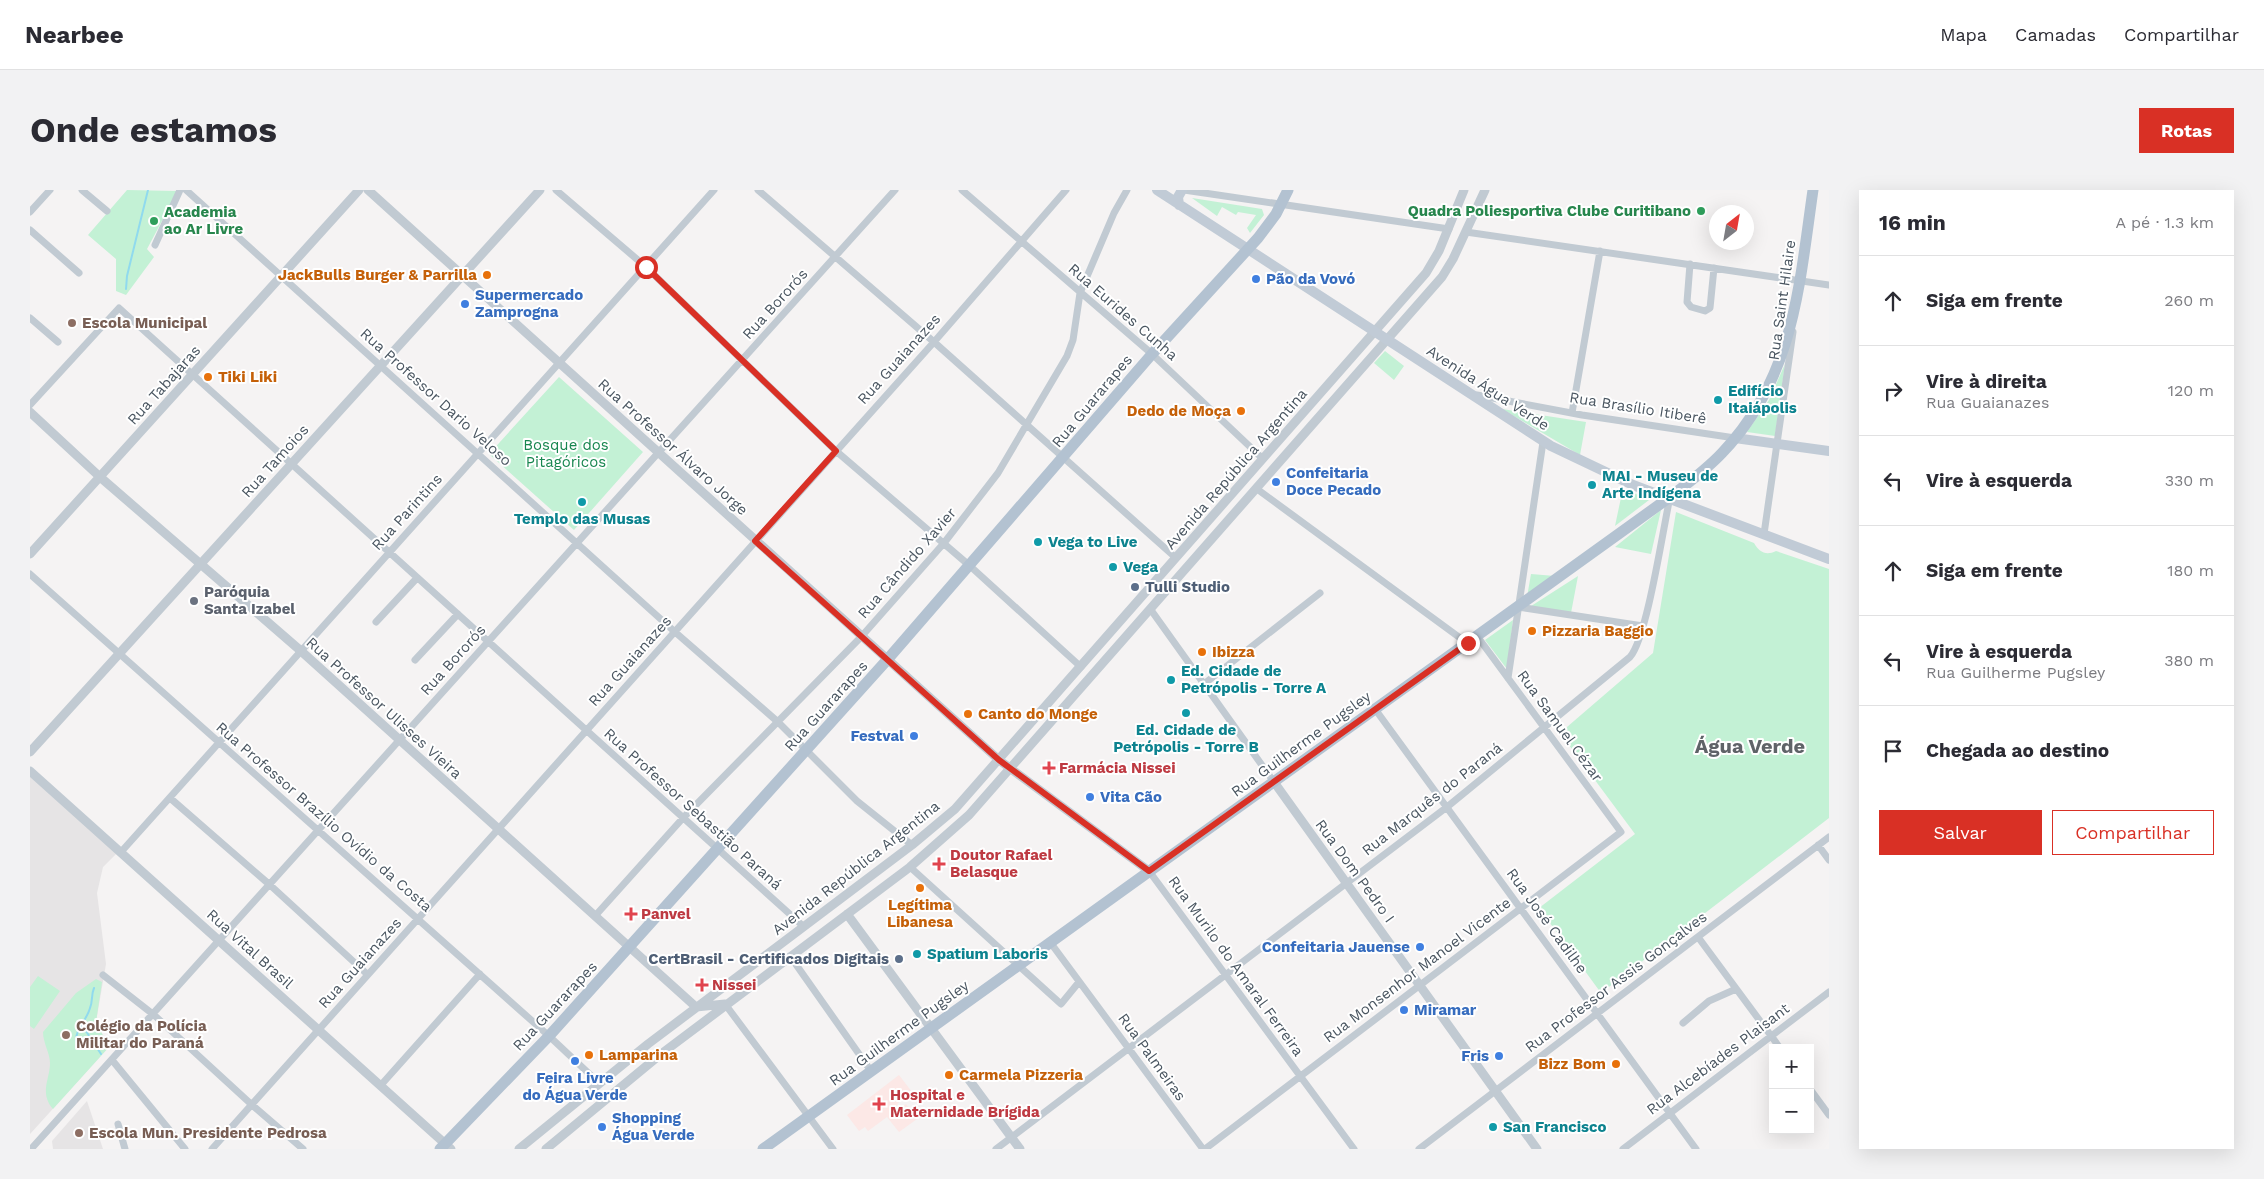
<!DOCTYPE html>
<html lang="pt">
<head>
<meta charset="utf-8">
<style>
  :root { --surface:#fff; --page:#f2f2f3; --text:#2b2b33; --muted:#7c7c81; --line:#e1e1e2; --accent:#d93025 }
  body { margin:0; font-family:"Work Sans",sans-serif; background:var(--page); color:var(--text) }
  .controls { position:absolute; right:15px; bottom:15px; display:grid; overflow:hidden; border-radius:0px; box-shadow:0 5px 20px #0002 }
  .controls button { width:45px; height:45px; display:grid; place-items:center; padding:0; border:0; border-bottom:1px solid var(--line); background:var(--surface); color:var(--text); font:25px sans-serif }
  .compass { position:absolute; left:1679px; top:15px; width:45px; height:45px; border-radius:50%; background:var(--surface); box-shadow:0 5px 20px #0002; rotate:31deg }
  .stop { position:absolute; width:15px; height:15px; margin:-11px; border:4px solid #d93025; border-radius:50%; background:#fff }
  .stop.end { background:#d93025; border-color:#fff; box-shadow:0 1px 5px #0008 }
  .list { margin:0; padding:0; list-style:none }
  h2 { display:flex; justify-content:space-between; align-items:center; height:65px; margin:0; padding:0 20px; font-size:21px }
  h2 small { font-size:16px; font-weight:400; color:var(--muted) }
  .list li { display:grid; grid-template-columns:32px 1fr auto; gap:15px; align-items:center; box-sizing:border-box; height:90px; padding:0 20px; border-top:1px solid var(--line) }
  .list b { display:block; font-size:19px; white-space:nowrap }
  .list p { margin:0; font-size:16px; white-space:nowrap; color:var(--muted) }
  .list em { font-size:16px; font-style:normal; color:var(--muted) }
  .actions { display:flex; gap:10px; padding:15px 20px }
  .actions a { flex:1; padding:11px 0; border:1px solid var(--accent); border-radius:0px; text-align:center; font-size:18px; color:var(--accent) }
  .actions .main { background:var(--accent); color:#fff }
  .icon { flex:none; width:28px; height:28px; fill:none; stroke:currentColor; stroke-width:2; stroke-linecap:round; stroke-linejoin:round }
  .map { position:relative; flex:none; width:1799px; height:959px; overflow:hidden; border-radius:0px }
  header { display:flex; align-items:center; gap:30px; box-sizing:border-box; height:70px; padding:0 25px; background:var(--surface); border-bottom:1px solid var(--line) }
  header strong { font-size:24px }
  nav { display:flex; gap:28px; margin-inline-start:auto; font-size:18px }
  .intro { display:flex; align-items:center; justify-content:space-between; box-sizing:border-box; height:120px; padding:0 30px }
  h1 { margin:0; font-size:35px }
  .button { padding:12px 22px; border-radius:0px; background:var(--accent); color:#fff; font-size:18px; font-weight:700 }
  main { display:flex; gap:30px; padding:0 30px }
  aside { flex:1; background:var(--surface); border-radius:0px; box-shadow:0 5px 20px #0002 }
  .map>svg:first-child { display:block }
  .education { fill:#e6e4e5 }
  .medical { fill:#fce8e6 }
  .green { fill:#c3f1d5 }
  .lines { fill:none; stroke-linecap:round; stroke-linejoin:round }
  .stream { stroke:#90daee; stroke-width:2 }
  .minor { stroke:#c1cad2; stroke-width:7 }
  .tertiary { stroke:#c1cad2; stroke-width:9 }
  .secondary { stroke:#c1cbd6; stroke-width:10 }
  .primary { stroke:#b3c2d1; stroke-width:11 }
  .route { stroke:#d93025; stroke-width:6 }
  .leisure-dot { fill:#2e9e5b; stroke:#fff; stroke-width:2 }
  .food-dot { fill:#e8710a; stroke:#fff; stroke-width:2 }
  .shop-dot { fill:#3f7fe0; stroke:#fff; stroke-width:2 }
  .education-dot { fill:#8d6e63; stroke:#fff; stroke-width:2 }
  .culture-dot { fill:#0f9aa8; stroke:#fff; stroke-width:2 }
  .service-dot { fill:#5c6f8a; stroke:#fff; stroke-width:2 }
  .worship-dot { fill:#6b7280; stroke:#fff; stroke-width:2 }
  .health-dot { fill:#e0444e; stroke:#fff; stroke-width:2 }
  .labels { text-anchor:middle; stroke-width:4; stroke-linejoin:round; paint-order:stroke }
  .leisure-label { font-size:15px; font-weight:bold; fill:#27864d; stroke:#fff; text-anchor:end }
  .food-label { font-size:15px; font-weight:bold; fill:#c56008; stroke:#fff; text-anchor:start }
  .shop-label { font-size:15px; font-weight:bold; fill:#366cbe; stroke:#fff; text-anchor:start }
  .street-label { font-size:15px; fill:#4a5661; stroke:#fff }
  .education-label { font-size:15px; font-weight:bold; fill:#785e54; stroke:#fff; text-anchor:start }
  .culture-label { font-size:15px; font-weight:bold; fill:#0d838f; stroke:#fff; text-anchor:start }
  .park-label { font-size:15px; fill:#17864f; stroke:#fff }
  .service-label { font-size:15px; font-weight:bold; fill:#4e5e75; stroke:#fff; text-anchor:start }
  .worship-label { font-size:15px; font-weight:bold; fill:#5b616d; stroke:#fff; text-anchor:start }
  .health-label { font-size:15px; font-weight:bold; fill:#be3a42; stroke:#fff; text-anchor:start }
  .district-label { font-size:20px; font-weight:bold; fill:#5f6368; stroke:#fff }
</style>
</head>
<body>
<header>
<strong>Nearbee</strong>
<nav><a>Mapa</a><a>Camadas</a><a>Compartilhar</a></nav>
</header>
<div class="intro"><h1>Onde estamos</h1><a class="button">Rotas</a></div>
<main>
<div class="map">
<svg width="1799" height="959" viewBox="0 0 1799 959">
  <rect width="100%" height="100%" fill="#f5f3f3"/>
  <!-- education -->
  <path class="education" d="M0 584 87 663 73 677 67 703 76 774 66 832 79 857 0 944Z
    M57 911 73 959H23L22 951Z"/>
  <!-- medical -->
  <path class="medical" d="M869 885 882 902 867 914 871 918 876 914 887 929 869 942 857 927 838 941 835 937 829 941 817 925Z"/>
  <!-- green -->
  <path class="green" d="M97 0 148 1 117 59 124 67 96 105 86 101V69L58 45Z
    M1162 8 1232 19 1234 25 1220 43 1217 38 1226 25 1208 22 1206 25 1192 17 1187 26Z
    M1355 161 1374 176 1364 190 1344 173Z
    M1755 174 1745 246 1717 242 1739 210Z
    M529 187 613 262 544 340 459 264Z
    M1472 219 1556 232 1550 265Z
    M1593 298 1619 310 1585 336Z
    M1631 320 1621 364 1585 357Z
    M1646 322 1724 353C1729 362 1736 366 1746 361L1799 379V628L1571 803 1509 718 1605 644 1530 543 1623 463Z
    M1501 384 1525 386 1497 407Z
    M1548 386 1541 423 1498 418Z
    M1483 430 1477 479 1455 450Z
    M8 786 30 801 4 839 0 836V797Z
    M66 789 72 792 66 832 79 857 23 919C9 903 20 889 20 873 20 863 13 853 13 842L46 803Z"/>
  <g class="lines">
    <!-- stream -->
    <path class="stream" d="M96 99 97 86 118 0
      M52 835 71 864
      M46 852C45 839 57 830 60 818 63 811 61 805 64 798"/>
    <!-- minor -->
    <path class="minor" d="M52 0 77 21
      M156 0 645 442 748 532 827 611 882 655
      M526 0 616 77 806 261 940 376 1051 477
      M728 0 904 152 1146 368
      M932 0 1122 164 1233 269
      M1154 0 1419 39
      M0 22 20 0
      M0 40 49 83
      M1436 42 1799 95
      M125 55 150 0
      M1660 74 1657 112 1661 117 1675 121 1680 118 1684 78
      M0 128 28 152
      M1447 205 1552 225 1705 248
      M0 215 89 118 773 736
      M1542 223 1570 61
      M1227 299 1437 453
      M1734 344 1763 142
      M0 384 519 846 569 893
      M1488 417 1613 436
      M1121 420 1244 592
      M346 432 387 388
      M385 470 428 424
      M1478 488 1513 252
      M1174 494 1290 403
      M1345 519 1666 959
      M140 608 240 695 337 784
      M1788 655 1799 670
      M91 662 684 0
      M880 677 1031 814 1049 792
      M1119 681 1324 959
      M565 726 653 628 831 447 914 353 968 283 1037 166 1043 150 1050 103 1084 23 1097 0
      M1668 747 1750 858
      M1020 752 1173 959
      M760 766 841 881
      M73 785 124 825 221 914 273 959
      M695 814 803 959
      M1653 833 1679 811 1706 799
      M82 870 155 959
      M351 895 450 784
      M1780 899 1799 925
      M88 934 95 959
      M1 959 865 0
      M182 959 904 152 1036 0
      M966 959 1417 617 1600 467C1617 448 1633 339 1640 307
      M1175 959 1591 642 1447 446
      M1389 959 1799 647
      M1593 959 1799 802"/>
    <!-- tertiary -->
    <path class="tertiary" d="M338 0 969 570 1119 681
      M0 222 70 287 271 461 666 817 695 814
      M0 364 329 0
      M0 562 510 0
      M0 581 421 959
      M1244 592 1507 959
      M817 724 990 959
      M489 959 618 854 882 655 925 619 1396 83 1409 61 1434 0
      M516 959 631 864 880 677 939 625 1412 87 1423 69 1455 0"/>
    <!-- secondary -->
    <path class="secondary" d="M1127 0 1521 256 1603 295 1799 369
      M1149 15 1148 7 1152 0
      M1705 248 1799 261"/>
    <!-- primary -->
    <path class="primary" d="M410 959 519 846 857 470 1122 164 1228 48 1246 24 1258 0
      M733 959 1640 307C1658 293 1676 280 1692 263 1764 188 1769 97 1783 0"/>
  </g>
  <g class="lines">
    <!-- route -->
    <path class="route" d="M616 77 806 261 725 351 969 570 1119 681 1438 453"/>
  </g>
  <!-- markers -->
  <g class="leisure-dot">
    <circle cx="1671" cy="21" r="5"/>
    <circle cx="124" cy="31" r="5"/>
  </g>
  <g class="food-dot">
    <circle cx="457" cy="85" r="5"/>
    <circle cx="178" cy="187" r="5"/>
    <circle cx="1211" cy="221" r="5"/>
    <circle cx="1502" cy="441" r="5"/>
    <circle cx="1172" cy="462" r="5"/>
    <circle cx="938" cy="524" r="5"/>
    <circle cx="890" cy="698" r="5"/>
    <circle cx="559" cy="865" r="5"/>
    <circle cx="1586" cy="874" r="5"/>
    <circle cx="919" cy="885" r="5"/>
  </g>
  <g class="shop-dot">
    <circle cx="1226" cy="89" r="5"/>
    <circle cx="435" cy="114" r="5"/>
    <circle cx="1246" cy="292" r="5"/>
    <circle cx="884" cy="546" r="5"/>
    <circle cx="1060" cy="607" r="5"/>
    <circle cx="1390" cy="757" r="5"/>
    <circle cx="1374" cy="820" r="5"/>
    <circle cx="1469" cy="866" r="5"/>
    <circle cx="545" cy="871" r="5"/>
    <circle cx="572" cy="937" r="5"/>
  </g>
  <g class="education-dot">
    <circle cx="42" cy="133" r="5"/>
    <circle cx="36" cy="845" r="5"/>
    <circle cx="49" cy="943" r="5"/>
  </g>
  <g class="culture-dot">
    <circle cx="1688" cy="210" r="5"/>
    <circle cx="1562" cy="295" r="5"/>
    <circle cx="552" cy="312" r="5"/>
    <circle cx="1008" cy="352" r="5"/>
    <circle cx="1083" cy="377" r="5"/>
    <circle cx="1141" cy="490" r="5"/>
    <circle cx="1156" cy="523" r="5"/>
    <circle cx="887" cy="764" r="5"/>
    <circle cx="1463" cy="937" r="5"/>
  </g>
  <g class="service-dot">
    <circle cx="1105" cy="397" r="5"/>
    <circle cx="869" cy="769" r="5"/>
  </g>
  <circle class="worship-dot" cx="164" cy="411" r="5"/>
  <g class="health-dot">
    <path d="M1016.5 570.5h5v5h5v5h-5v5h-5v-5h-5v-5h5z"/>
    <path d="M906.5 666.5h5v5h5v5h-5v5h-5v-5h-5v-5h5z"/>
    <path d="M598.5 716.5h5v5h5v5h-5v5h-5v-5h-5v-5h5z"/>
    <path d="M669.5 787.5h5v5h5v5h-5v5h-5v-5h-5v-5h5z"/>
    <path d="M846.5 906.5h5v5h5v5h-5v5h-5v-5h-5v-5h5z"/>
  </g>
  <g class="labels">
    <!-- leisure labels -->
    <g class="leisure-label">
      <text x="1661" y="26">Quadra Poliesportiva Clube Curitibano</text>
      <text x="134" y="27" text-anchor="start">Academia<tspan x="134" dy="17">ao Ar Livre</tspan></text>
    </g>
    <!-- food labels -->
    <g class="food-label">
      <text x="447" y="90" text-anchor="end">JackBulls Burger &amp; Parrilla</text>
      <text x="188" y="192">Tiki Liki</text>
      <text x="1201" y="226" text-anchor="end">Dedo de Moça</text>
      <text x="1512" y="446">Pizzaria Baggio</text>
      <text x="1182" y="467">Ibizza</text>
      <text x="948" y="529">Canto do Monge</text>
      <text x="890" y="720" text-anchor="middle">Legítima<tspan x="890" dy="17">Libanesa</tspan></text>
      <text x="569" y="870">Lamparina</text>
      <text x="1576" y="879" text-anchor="end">Bizz Bom</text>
      <text x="929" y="890">Carmela Pizzeria</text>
    </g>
    <!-- shop labels -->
    <g class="shop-label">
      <text x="1236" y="94">Pão da Vovó</text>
      <text x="445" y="110">Supermercado<tspan x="445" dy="17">Zamprogna</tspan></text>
      <text x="1256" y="288">Confeitaria<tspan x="1256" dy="17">Doce Pecado</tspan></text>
      <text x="874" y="551" text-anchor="end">Festval</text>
      <text x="1070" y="612">Vita Cão</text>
      <text x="1380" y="762" text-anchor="end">Confeitaria Jauense</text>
      <text x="1384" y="825">Miramar</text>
      <text x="1459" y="871" text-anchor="end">Fris</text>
      <text x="545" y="893" text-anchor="middle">Feira Livre<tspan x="545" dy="17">do Água Verde</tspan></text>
      <text x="582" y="933">Shopping<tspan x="582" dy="17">Água Verde</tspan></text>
    </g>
    <!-- street labels -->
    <g class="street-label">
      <text transform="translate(1752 110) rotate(-82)" y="5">Rua Saint Hilaire</text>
      <text transform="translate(745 114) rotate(-48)" y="5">Rua Bororós</text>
      <text transform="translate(1093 122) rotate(41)" y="5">Rua Eurides Cunha</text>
      <text transform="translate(869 169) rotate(-48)" y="5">Rua Guaianazes</text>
      <text transform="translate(134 195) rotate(-48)" y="5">Rua Tabajaras</text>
      <text transform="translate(1458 198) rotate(33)" y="5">Avenida Água Verde</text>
      <text transform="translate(406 207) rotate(42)" y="5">Rua Professor Dario Veloso</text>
      <text transform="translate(1062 211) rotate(-50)" y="5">Rua Guararapes</text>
      <text transform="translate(1608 218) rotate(9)" y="5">Rua Brasílio Itiberê</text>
      <text transform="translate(643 257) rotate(42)" y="5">Rua Professor Álvaro Jorge</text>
      <text transform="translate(245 271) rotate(-48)" y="5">Rua Tamoios</text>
      <text transform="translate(1206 279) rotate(-49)" y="5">Avenida República Argentina</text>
      <text transform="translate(377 322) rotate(-48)" y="5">Rua Parintins</text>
      <text transform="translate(877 373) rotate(-49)" y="5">Rua Cândido Xavier</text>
      <text transform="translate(423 470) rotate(-48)" y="5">Rua Bororós</text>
      <text transform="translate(600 471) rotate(-48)" y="5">Rua Guaianazes</text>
      <text transform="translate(796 516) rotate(-48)" y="5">Rua Guararapes</text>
      <text transform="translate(354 518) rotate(42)" y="5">Rua Professor Ulisses Vieira</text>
      <text transform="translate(1530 536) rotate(54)" y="5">Rua Samuel Cézar</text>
      <text transform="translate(1271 554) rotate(-36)" y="5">Rua Guilherme Pugsley</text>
      <text transform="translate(1402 609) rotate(-38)" y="5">Rua Marquês do Paraná</text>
      <text transform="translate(663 619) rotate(42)" y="5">Rua Professor Sebastião Paraná</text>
      <text transform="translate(294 627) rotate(41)" y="5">Rua Professor Brazílio Ovídio da Costa</text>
      <text transform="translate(826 678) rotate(-38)" y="5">Avenida República Argentina</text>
      <text transform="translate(1325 681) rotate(54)" y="5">Rua Dom Pedro I</text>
      <text transform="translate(1517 731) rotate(54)" y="5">Rua José Cadilhe</text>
      <text transform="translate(220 759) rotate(42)" y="5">Rua Vital Brasil</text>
      <text transform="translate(330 773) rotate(-48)" y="5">Rua Guaianazes</text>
      <text transform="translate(1206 776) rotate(54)" y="5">Rua Murilo do Amaral Ferreira</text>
      <text transform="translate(1387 780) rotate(-37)" y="5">Rua Monsenhor Manoel Vicente</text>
      <text transform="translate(1586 792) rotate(-37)" y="5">Rua Professor Assis Gonçalves</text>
      <text transform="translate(525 816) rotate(-47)" y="5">Rua Guararapes</text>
      <text transform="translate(869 843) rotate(-36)" y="5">Rua Guilherme Pugsley</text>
      <text transform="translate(1122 867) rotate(54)" y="5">Rua Palmeiras</text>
      <text transform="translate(1688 869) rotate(-37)" y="5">Rua Alcebíades Plaisant</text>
    </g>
    <!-- education labels -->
    <g class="education-label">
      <text x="52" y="138">Escola Municipal</text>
      <text x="46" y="841">Colégio da Polícia<tspan x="46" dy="17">Militar do Paraná</tspan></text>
      <text x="59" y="948">Escola Mun. Presidente Pedrosa</text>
    </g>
    <!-- culture labels -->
    <g class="culture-label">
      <text x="1698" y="206">Edifício<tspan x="1698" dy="17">Itaiápolis</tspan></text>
      <text x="1572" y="291">MAI - Museu de<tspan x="1572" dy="17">Arte Indígena</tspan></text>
      <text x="552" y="334" text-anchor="middle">Templo das Musas</text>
      <text x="1018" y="357">Vega to Live</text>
      <text x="1093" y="382">Vega</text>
      <text x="1151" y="486">Ed. Cidade de<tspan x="1151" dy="17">Petrópolis - Torre A</tspan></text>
      <text x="1156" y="545" text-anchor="middle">Ed. Cidade de<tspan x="1156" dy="17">Petrópolis - Torre B</tspan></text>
      <text x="897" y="769">Spatium Laboris</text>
      <text x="1473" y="942">San Francisco</text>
    </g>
    <!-- park labels -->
    <g class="park-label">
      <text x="536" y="260">Bosque dos<tspan x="536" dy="17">Pitagóricos</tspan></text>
    </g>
    <!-- service labels -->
    <g class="service-label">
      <text x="1115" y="402">Tulli Studio</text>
      <text x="859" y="774" text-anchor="end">CertBrasil - Certificados Digitais</text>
    </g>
    <!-- worship labels -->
    <g class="worship-label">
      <text x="174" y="407">Paróquia<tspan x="174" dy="17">Santa Izabel</tspan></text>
    </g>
    <!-- health labels -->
    <g class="health-label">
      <text x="1029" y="583">Farmácia Nissei</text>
      <text x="920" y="670">Doutor Rafael<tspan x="920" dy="17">Belasque</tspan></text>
      <text x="611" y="729">Panvel</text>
      <text x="682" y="800">Nissei</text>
      <text x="860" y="910">Hospital e<tspan x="860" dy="17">Maternidade Brígida</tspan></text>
    </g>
    <!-- district labels -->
    <g class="district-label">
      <text x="1720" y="563">Água Verde</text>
    </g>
  </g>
</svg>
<div class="controls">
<button>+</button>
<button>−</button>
</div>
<svg class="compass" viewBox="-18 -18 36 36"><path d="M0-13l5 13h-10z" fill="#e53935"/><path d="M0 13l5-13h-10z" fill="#7c7c81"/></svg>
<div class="stop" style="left:616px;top:77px"></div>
<div class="stop end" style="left:1438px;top:453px"></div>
</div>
<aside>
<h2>16 min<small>A pé · 1.3 km</small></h2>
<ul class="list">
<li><svg class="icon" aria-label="ahead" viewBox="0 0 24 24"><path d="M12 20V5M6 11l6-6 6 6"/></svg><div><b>Siga em frente</b></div><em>260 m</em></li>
<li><svg class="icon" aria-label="right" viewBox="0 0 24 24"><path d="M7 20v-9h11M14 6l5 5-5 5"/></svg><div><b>Vire à direita</b><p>Rua Guaianazes</p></div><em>120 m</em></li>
<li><svg class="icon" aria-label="left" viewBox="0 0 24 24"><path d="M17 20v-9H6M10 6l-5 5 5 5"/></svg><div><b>Vire à esquerda</b></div><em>330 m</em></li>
<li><svg class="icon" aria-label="ahead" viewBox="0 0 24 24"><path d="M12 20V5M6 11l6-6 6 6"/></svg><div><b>Siga em frente</b></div><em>180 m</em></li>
<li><svg class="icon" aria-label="left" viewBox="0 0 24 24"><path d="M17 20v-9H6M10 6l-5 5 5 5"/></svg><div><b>Vire à esquerda</b><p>Rua Guilherme Pugsley</p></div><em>380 m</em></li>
<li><svg class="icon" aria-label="arrive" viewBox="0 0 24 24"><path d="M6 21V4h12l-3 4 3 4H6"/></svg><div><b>Chegada ao destino</b></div></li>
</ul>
<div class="actions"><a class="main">Salvar</a><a>Compartilhar</a></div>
</aside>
</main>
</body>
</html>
